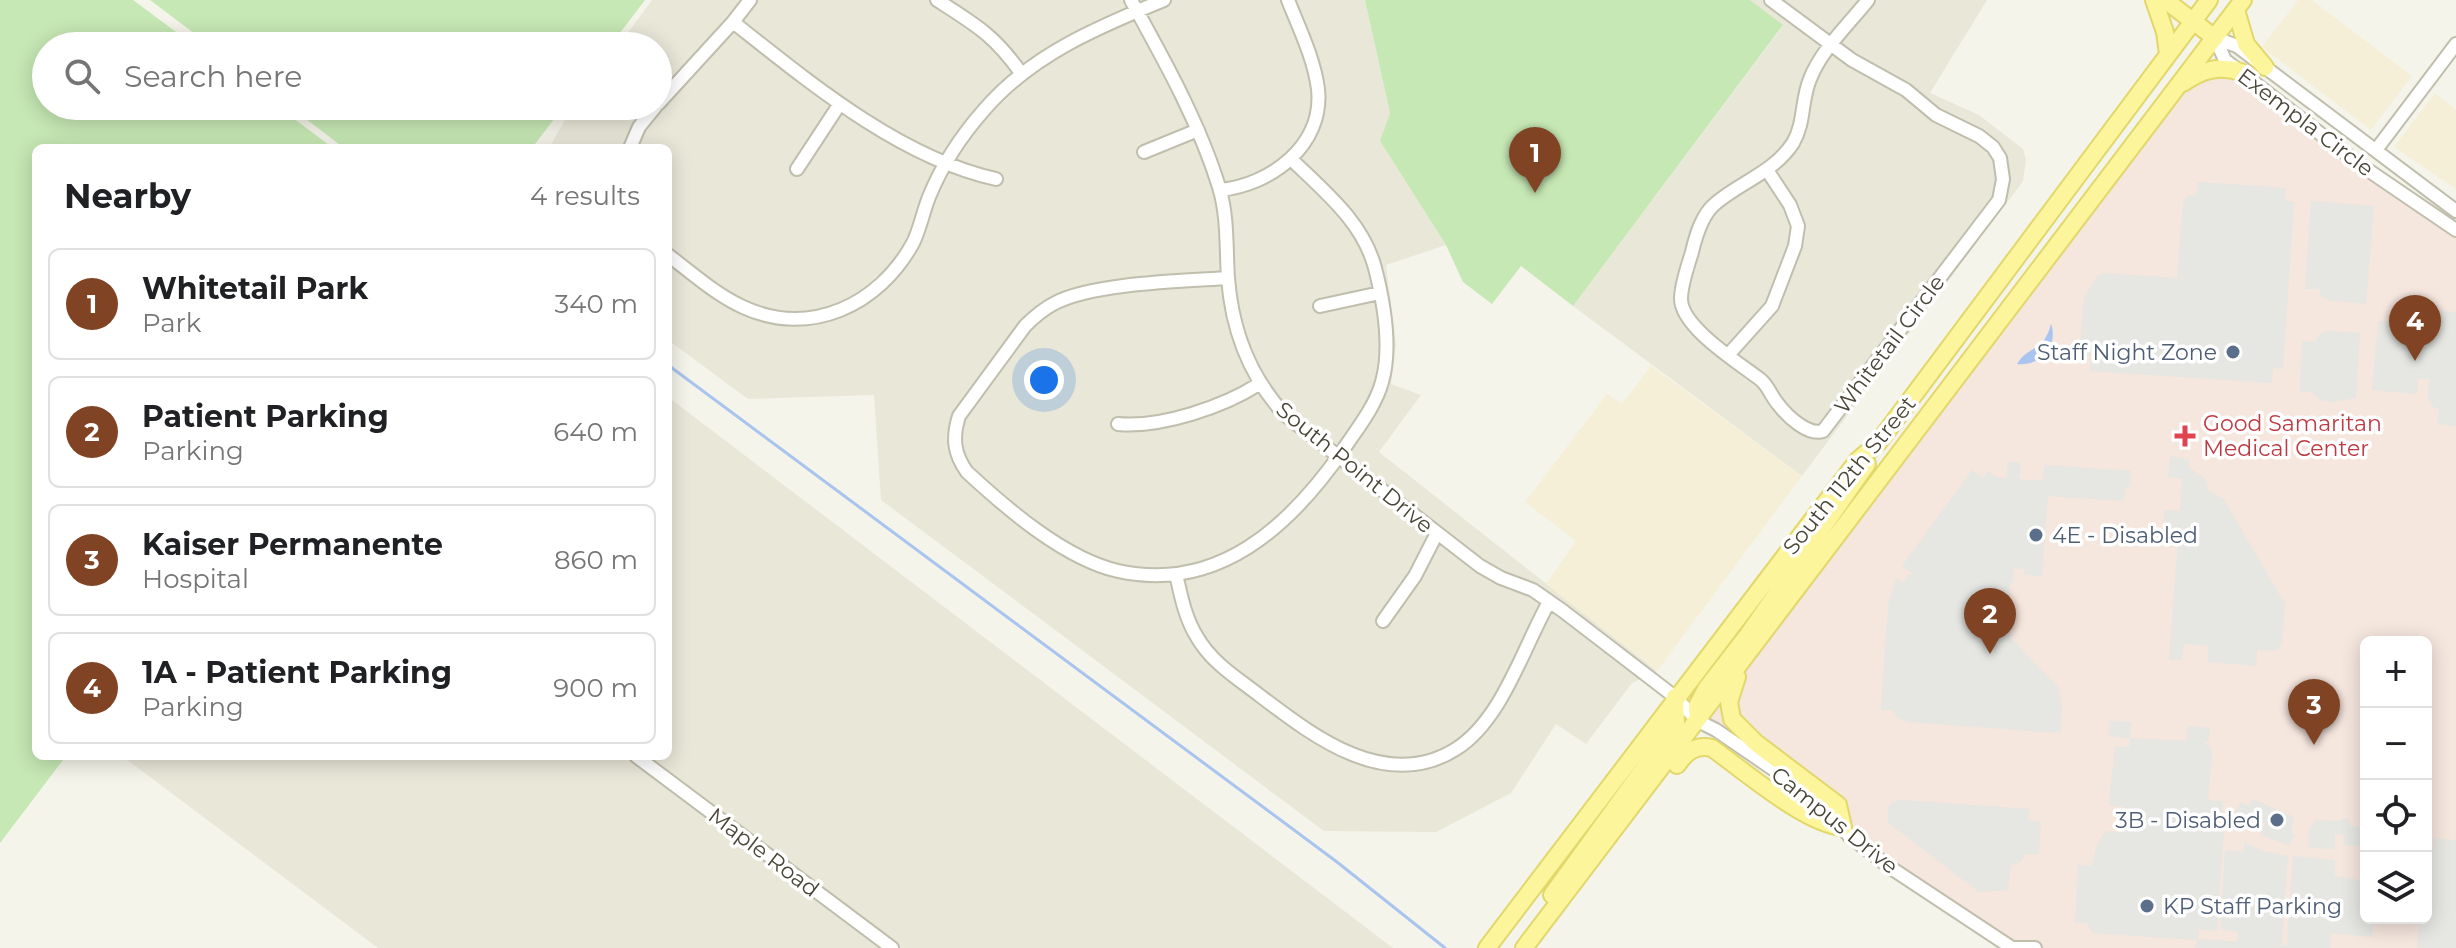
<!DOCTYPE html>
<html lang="en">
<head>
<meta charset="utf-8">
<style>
  :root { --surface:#fff; --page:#f6f6f6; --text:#202124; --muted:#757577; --line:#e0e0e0; --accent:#804323 }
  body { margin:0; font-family:Montserrat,sans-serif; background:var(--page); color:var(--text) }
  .controls { position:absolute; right:24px; bottom:24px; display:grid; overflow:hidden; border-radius:12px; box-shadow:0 4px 20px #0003 }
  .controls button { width:72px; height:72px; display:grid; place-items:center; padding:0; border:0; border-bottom:2px solid var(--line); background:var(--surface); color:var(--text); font:40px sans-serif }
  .you { position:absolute; left:1044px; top:380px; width:28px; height:28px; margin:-20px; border:6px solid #fff; border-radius:50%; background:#1a73e8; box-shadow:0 0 0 12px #1a73e833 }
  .badge { display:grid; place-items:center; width:52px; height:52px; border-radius:50%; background:var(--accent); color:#fff; font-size:26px; font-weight:700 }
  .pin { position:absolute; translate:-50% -66px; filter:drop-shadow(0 2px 4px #0008) }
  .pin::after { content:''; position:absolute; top:42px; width:28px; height:24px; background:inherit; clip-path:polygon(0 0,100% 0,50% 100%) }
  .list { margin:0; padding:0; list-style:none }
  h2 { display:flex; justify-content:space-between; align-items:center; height:104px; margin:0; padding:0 32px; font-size:34px }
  h2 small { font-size:26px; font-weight:400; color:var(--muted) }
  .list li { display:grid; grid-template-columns:52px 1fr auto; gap:24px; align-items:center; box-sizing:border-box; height:112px; margin:0 16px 16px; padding:0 16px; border:2px solid var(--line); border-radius:12px }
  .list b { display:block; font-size:30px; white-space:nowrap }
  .list p { margin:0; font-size:26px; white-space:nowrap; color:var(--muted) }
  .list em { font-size:26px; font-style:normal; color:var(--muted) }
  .icon { flex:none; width:44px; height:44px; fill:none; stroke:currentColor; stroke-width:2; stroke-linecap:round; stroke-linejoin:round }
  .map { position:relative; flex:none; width:2456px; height:948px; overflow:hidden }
  .search { position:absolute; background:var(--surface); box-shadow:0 4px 20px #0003; left:32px; top:32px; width:640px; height:88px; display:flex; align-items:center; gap:20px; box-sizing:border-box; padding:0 28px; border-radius:44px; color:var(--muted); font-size:30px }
  .panel { position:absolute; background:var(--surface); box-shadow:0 4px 20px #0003; left:32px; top:144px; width:640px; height:616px; border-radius:12px }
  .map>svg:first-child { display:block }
  .residential { fill:#e9e7d8 }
  .commercial { fill:#f5efd7 }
  .medical { fill:#f5e6de; fill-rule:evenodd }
  .green { fill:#c6e8b4 }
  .parking { fill:#e6e6e2 }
  .water { fill:#a9c4ef }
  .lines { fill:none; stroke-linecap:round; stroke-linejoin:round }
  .stream { stroke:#a9c4ef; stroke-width:3 }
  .minor-casing { stroke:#c0bead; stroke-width:16 }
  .major-casing { stroke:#e2d76b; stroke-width:20 }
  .minor { stroke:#fff; stroke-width:12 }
  .major { stroke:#fcf59c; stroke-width:16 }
  .service-dot { fill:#5c6f8a; stroke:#fff; stroke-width:3 }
  .health-dot { fill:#e0444e; stroke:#fff; stroke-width:3 }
  .labels { text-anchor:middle; stroke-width:7; stroke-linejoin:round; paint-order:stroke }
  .street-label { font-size:22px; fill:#494638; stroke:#fff }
  .service-label { font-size:22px; fill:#4e5e75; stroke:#fff; text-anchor:end }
  .health-label { font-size:22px; fill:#be3a42; stroke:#fff; text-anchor:start }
</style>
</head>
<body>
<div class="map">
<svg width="2456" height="948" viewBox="0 0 2456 948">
  <rect width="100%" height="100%" fill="#f5f4ea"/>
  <!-- residential -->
  <path class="residential" d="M652 0H1365L1390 113 1380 141 1446 245 1386 265 1396 344 1391 384 1421 395 1379 452 1657 671 1632 683 1586 744 1556 724 1511 793 1436 832 1324 831 881 500 874 395 748 399 668 340V148H549L573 106H658V46H618Z
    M1750 0H1987L1930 93 1979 115 2023 149 2026 160 2023 181 1802 476 1573 306 1783 26Z
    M668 397 1393 948H378L122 756H668Z"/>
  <!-- commercial -->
  <path class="commercial" d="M2298 0H2312L2412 76 2371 130 2262 47Z
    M2435 93 2456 110V189L2394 147Z
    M1651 366 1802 476 1657 671 1546 584 1576 541 1525 502 1607 394 1622 404Z"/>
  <!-- medical -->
  <path class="medical" d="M2210 69 2241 72 2456 230V948H2012L1888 866 1834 816 1698 721 2178 86ZM2366 642H2426V918H2366Z"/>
  <!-- green -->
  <path class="green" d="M0 0H133L195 46H46V106H277L333 148H36V756H66L0 843Z
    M150 0H645L610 46H211Z
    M1365 0H1750L1783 25 1573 306 1521 266 1492 304 1463 282 1446 245 1380 141 1390 113Z
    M289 106H564L532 148H344Z"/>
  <!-- parking -->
  <path class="parking" d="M2198 182 2286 188 2285 201 2294 202 2283 369 2273 368 2272 383 2090 371 2091 356 2082 352 2080 346 2084 298 2097 276 2102 273 2177 278 2183 203 2187 196 2197 195Z
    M2311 201 2374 206 2366 304 2327 300 2321 296 2319 289H2305Z
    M2401 308 2456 312V426L2437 424 2439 410 2432 406 2428 397 2429 379H2418L2417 394 2372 390 2378 321 2400 322Z
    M2327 331 2360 333 2356 398 2332 402 2320 400 2311 392H2300L2302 341 2315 342 2319 335Z
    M2170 456 2189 460 2188 467 2206 479 2209 491 2223 498 2285 604 2282 642 2279 649 2273 651 2257 650 2256 666 2208 662V646L2184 644 2182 660 2169 659 2178 541 2163 539 2164 510 2180 511 2182 479 2168 477Z
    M2008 462 2021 463 2019 479 2031 480H2043L2044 465 2131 471 2130 487H2125L2124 501 2048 496 2042 576 2024 575V569L2014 568 2013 583H2010L2008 615 2012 616 2010 637 2058 687 2062 707 2060 733 1907 722 1897 717 1893 710H1881L1886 632 1889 600 1896 579 1904 583 1907 575H1914L1902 566 1972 470 1983 478 1988 471 1997 477 2006 478Z
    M2110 721 2131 722 2130 738 2186 741 2188 726 2210 728 2208 742 2204 743 2210 746 2212 754 2208 800 2223 801V814L2207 813 2206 822 2224 831 2217 931 2199 929 2198 939 2237 942 2238 932 2220 929 2225 850 2243 852 2245 842 2263 851 2288 856 2282 945H2287L2293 856 2335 860V876L2356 879 2361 883 2366 878V918H2374L2372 937 2331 933 2330 948H2195L2197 940 2092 933 2087 923H2075L2078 865 2091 866 2098 842 2106 831 2122 832 2124 807 2109 805 2115 747H2129L2130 738 2109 736Z
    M2253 799 2294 817 2291 830 2295 836 2289 845 2260 835 2265 823 2254 818 2248 826 2232 817 2241 802 2249 806Z
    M1900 800 2029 809 2028 820 2041 822 2039 854H2025L2021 862 2011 865 2008 890 1979 892 1888 823V807L1892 802Z
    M2348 818 2351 827 2359 826 2361 846 2344 845V835L2335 834V849L2309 848V829L2316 820 2337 821Z
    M2433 838 2456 840V948H2417L2419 918H2426V849L2433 848Z"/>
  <!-- water -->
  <path class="water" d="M2051 324C2059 346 2040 367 2017 364 2029 344 2043 354 2051 324Z"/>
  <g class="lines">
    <!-- stream -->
    <path class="stream" d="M668 365 1337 862 1445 948"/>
    <!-- minor casing -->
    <g class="minor-casing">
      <path id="minor" d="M937 0C976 25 994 35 1021 73
        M1131 0C1164 60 1199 122 1219 187 1228 216 1226 248 1228 278 1232 331 1249 376 1285 415L1480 566 1501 578 1533 590 1563 611 1675 697 1698 721 1716 730 1805 791 1834 816 1849 836 1888 866 2012 948
        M1771 0 1852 60 1906 90 1936 115 1979 136 1993 147 2000 158 2003 179 1999 200 1823 431C1808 436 1787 416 1778 404 1771 396 1769 387 1761 380 1739 363 1681 327 1681 299 1681 284 1688 266 1692 252 1696 235 1702 214 1716 203 1741 182 1774 172 1793 143 1805 123 1801 100 1810 79 1821 50 1849 24 1868 0
        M733 22C809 82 900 158 996 179
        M2215 38 2225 60 2362 166 2456 230
        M2215 38 2237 46 2456 211
        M658 104 733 22 750 0
        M630 148 639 127 656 106
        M2376 150 2456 44
        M1144 152 1198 130
        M797 169 839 105
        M1220 190C1271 185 1324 145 1318 89 1314 58 1299 28 1288 0
        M668 255C692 273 715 294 743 307 810 338 879 305 913 243 920 229 923 212 929 197 942 165 961 136 984 110 1031 55 1098 27 1164 0
        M1228 278C1183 281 1093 283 1055 303 1043 309 1034 317 1025 326L959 416C952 438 954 454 967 472 1007 509 1065 559 1118 571 1218 593 1290 526 1343 450 1357 429 1375 407 1382 382 1392 347 1384 303 1375 268 1363 222 1324 191 1291 159
        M1320 306 1380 293
        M1729 354 1772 306 1795 246 1798 226 1790 205 1767 170
        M1118 424C1161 428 1223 407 1259 384
        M1176 574C1181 596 1185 618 1197 637 1211 662 1237 678 1259 695 1313 736 1386 793 1456 749 1502 720 1523 648 1549 602
        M1383 621 1415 576 1437 533
        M636 756 892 948
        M2012 948H2035"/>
    </g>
    <!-- major casing -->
    <g class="major-casing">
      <path id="major" d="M2154 0 2165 32 2168 54
        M2165 0 2215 38
        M2236 10 2246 44 2265 67
        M2183 83C2202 70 2218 65 2241 72
        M1698 719 1697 706 1706 689 1747 636 1867 464
        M1677 765C1686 752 1696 744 1712 748 1744 771 1807 825 1843 827L1838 805 1756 743 1732 719 1729 702 1737 677
        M1552 895 1676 724 1675 697
        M1487 948 1858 460 1878 443 2209 0
        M1524 948 2243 0"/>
    </g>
    <!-- minor -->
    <use href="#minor" class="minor"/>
    <!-- major -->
    <use href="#major" class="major"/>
  </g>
  <!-- markers -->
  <g class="service-dot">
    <circle cx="2233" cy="352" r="8"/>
    <circle cx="2036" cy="535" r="8"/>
    <circle cx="2277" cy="820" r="8"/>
    <circle cx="2147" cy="906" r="8"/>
  </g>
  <path class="health-dot" d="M2181 424h8v8h8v8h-8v8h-8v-8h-8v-8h8z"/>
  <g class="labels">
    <!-- street labels -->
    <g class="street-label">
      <text transform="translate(2306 122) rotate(37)" y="8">Exempla Circle</text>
      <text transform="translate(1889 344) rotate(-53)" y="8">Whitetail Circle</text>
      <text transform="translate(1355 467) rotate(39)" y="8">South Point Drive</text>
      <text transform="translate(1849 475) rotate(-51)" y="8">South 112th Street</text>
      <text transform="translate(1835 820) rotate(39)" y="8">Campus Drive</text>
      <text transform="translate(764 852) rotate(37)" y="8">Maple Road</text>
    </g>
    <!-- service labels -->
    <g class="service-label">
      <text x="2217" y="360">Staff Night Zone</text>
      <text x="2052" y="543" text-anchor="start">4E - Disabled</text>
      <text x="2261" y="828">3B - Disabled</text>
      <text x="2163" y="914" text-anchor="start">KP Staff Parking</text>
    </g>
    <!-- health labels -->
    <g class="health-label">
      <text x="2203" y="431">Good Samaritan<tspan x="2203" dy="25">Medical Center</tspan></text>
    </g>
  </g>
</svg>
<div class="controls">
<button>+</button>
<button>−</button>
<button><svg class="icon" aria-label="locate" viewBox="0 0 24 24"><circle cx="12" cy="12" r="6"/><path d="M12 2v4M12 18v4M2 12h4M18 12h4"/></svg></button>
<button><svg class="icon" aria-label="layers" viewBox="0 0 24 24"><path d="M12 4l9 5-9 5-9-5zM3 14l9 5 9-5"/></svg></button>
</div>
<div class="you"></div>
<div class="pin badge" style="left:1535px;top:193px">1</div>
<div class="pin badge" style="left:1990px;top:654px">2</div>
<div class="pin badge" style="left:2314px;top:745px">3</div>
<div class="pin badge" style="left:2415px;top:361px">4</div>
<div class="search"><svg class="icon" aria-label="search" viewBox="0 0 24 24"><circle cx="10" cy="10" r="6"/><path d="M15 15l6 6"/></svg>Search here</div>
<section class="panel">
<h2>Nearby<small>4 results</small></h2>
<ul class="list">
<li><span class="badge">1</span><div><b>Whitetail Park</b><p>Park</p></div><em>340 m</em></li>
<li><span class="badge">2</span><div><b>Patient Parking</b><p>Parking</p></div><em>640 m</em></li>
<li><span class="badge">3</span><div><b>Kaiser Permanente</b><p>Hospital</p></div><em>860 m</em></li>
<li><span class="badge">4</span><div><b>1A - Patient Parking</b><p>Parking</p></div><em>900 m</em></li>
</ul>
</section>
</div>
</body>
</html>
